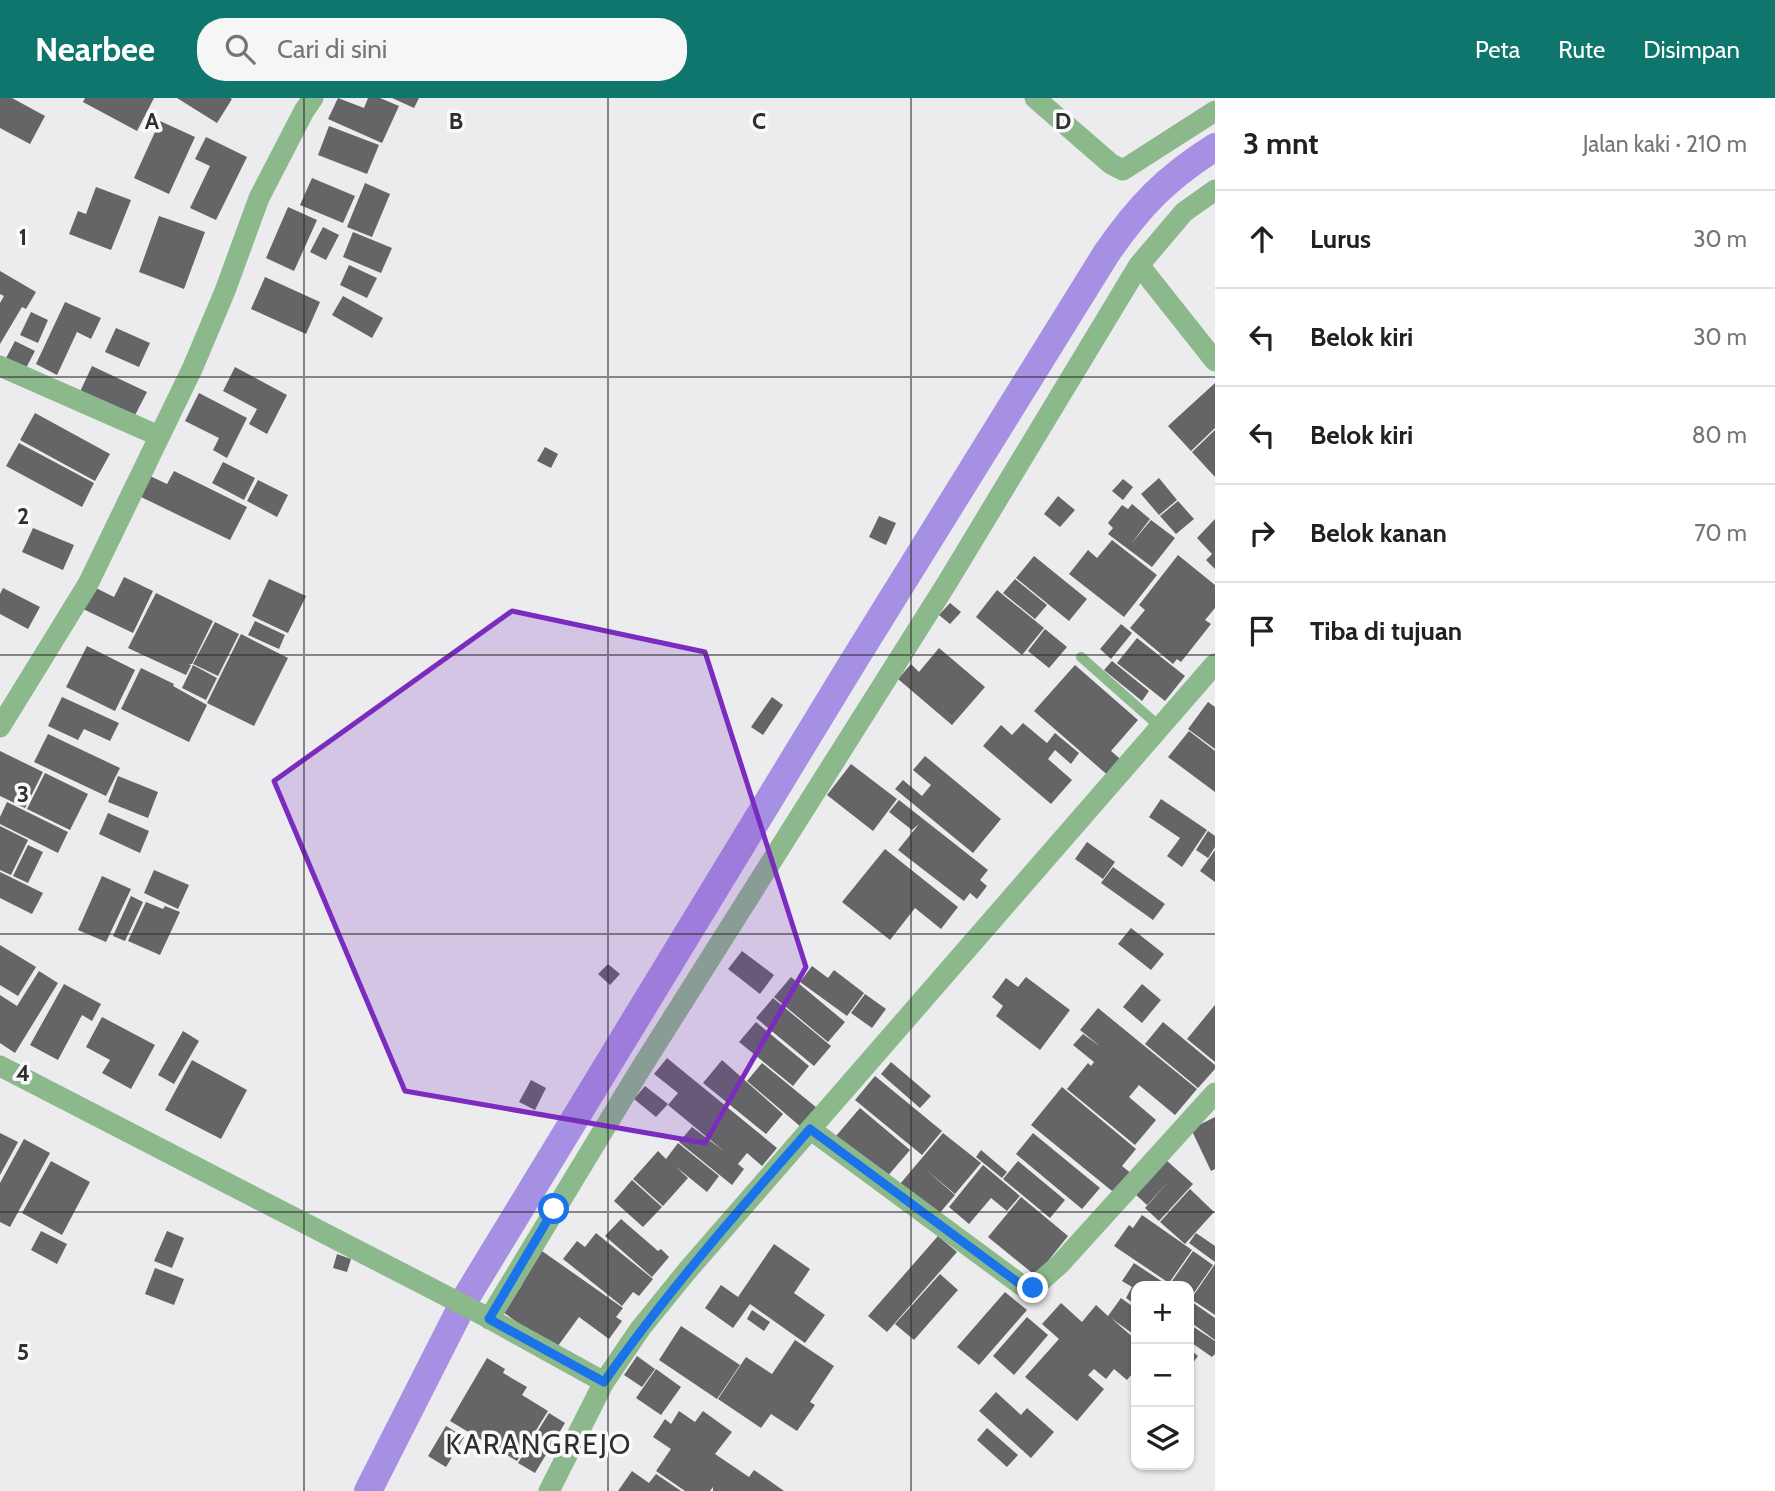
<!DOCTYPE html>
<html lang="id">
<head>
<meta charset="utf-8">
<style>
  :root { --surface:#fff; --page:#f6f6f6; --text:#202124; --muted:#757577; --line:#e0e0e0; --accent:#0f766e }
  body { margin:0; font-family:Cabin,sans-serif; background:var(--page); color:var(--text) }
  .controls { position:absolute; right:21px; bottom:21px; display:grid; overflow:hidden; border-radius:14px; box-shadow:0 2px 5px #0004 }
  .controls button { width:63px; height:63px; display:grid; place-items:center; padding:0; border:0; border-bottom:2px solid var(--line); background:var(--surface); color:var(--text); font:35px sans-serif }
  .stop { position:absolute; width:21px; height:21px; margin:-16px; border:5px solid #1a73e8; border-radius:50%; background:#fff }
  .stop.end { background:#1a73e8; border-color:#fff; box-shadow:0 2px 7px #0008 }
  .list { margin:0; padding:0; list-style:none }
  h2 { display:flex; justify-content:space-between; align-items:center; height:91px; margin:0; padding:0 28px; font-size:30px }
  h2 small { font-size:23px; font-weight:400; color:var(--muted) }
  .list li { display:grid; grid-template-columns:46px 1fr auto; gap:21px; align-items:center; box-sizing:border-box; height:98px; padding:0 28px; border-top:2px solid var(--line) }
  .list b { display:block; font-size:26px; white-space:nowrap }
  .list em { font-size:23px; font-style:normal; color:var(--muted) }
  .icon { flex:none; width:38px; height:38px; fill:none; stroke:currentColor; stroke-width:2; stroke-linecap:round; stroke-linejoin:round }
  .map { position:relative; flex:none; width:1215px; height:1393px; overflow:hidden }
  header { display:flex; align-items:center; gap:42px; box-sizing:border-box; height:98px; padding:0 35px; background:var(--accent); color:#fff }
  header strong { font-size:33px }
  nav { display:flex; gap:38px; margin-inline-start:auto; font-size:24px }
  .search { width:490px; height:63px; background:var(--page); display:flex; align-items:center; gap:18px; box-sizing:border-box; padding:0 24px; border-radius:28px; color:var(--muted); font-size:26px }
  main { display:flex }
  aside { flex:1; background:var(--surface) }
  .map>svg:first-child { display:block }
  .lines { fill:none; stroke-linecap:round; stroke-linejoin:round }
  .canal { stroke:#a690e3; stroke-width:28 }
  .building { fill:#656568 }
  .lane { stroke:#8cb98c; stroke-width:10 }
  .street { stroke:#8cb98c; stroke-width:21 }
  .route { stroke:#1a73e8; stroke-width:9 }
  .marked { fill:#7b2cbf; fill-opacity:0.2; stroke:#7b2cbf; stroke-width:5; stroke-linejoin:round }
  .grid { fill:none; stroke:#2f2f30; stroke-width:2; stroke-opacity:0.55 }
  .labels { text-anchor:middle; stroke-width:7; stroke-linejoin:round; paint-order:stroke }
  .quarter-label { font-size:28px; letter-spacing:2px; fill:#2f2f30; stroke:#faf9fc }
  .grid-label { font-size:23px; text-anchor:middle; font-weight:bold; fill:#2f2f30; stroke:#faf9fc; stroke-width:7; stroke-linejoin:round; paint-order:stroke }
</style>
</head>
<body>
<header>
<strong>Nearbee</strong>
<div class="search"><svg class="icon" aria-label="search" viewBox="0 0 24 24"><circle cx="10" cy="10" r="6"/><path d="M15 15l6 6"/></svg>Cari di sini</div>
<nav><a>Peta</a><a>Rute</a><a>Disimpan</a></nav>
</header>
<main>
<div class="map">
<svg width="1215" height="1393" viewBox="0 0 1215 1393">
  <rect width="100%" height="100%" fill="#ececef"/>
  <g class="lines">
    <!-- canal -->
    <path class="canal" d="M368 1393 467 1198 853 564 1106 156C1139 108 1166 80 1215 49"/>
  </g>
  <!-- building -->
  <path class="building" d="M0 0H12L45 18 30 46 0 30Z
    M85 0H154L137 33 83 4Z
    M177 0H230L232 1 217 25Z
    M338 0 364 10 368 0H380L399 8 382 45 328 21Z
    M392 0H419L414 10Z
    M160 23 195 39 169 96 134 80Z
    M329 28 379 47 367 76 318 57Z
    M206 39 247 59 216 122 190 110 210 68 195 61Z
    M312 80 355 98 343 125 300 107Z
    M365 85 390 96 372 139 347 129Z
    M96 89 131 102 111 152 69 136 78 113 86 116Z
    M288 109 317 122 294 173 266 160Z
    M159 118 205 134 184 191 139 174Z
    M323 129 339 137 326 162 310 154Z
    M353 134 392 150 381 175 343 159Z
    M349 167 377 180 367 200 340 187Z
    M0 173 36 194 26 211 22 209 0 246V205L4 198 0 196Z
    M265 179 320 204 306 236 251 211Z
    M343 198 383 220 372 240 332 217Z
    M65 204 101 220 91 241 77 234 57 277 36 266Z
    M31 214 48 222 38 245 20 237Z
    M116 230 150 245 139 269 105 254Z
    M15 243 35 253 25 272 5 262Z
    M92 268 147 294 132 323 78 298Z
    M235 269 287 297 267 336 249 326 257 311 223 293Z
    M1215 285V330L1191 353 1168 328Z
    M199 295 247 320 227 360 213 352 219 340 185 323Z
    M35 315 110 356 95 383 20 342Z
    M1215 332V379L1192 354Z
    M19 345 94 385 82 409 6 368Z
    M545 349 558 356 551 370 537 363Z
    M223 364 255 380 244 402 212 385Z
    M174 373 247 409 230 442 139 398 150 378 167 386Z
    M1159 380 1177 402 1159 417 1141 396Z
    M1123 381 1133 389 1123 402 1112 393Z
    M258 382 288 397 277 419 247 403Z
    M1058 398 1075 412 1060 429 1044 416Z
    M1178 403 1194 421 1176 436 1160 418Z
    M1132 406 1150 421 1131 446 1151 422 1175 440 1152 469 1108 436 1113 430 1108 425 1122 407 1128 411Z
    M879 418 896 425 886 447 869 439Z
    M1215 421V471L1206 462 1212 456 1197 440Z
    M33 430 74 447 63 472 22 454Z
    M1112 442 1157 477 1124 519 1069 476 1088 452 1097 460Z
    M1178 457 1215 487V510L1205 522 1211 526 1181 564 1177 561 1173 566 1130 530 1145 512 1139 507Z
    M1034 458 1087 501 1069 523 1016 480Z
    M124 479 153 493 133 535 79 509 90 487 114 499Z
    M269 481 306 498 288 535 252 518Z
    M1015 481 1047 507 1035 521 1003 495Z
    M3 490 40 509 28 531 0 516V496Z
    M997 492 1044 530 1022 557 976 519Z
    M156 495 213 523 192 566H189L191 567 186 577 128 550Z
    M950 505 961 514 950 526 939 517Z
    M255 523 285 537 279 551 248 537Z
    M215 524 239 536 218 578 193 566Z
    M1121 526 1132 535 1111 561 1100 551Z
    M1045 531 1067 549 1049 570 1028 553Z
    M241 536 288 560 254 628 207 605Z
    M1137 540 1185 578 1165 603 1117 565Z
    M87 548 135 572 115 613 66 589Z
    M939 550 985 589 952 627 898 581 911 566 919 574Z
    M1112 563 1149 593 1142 603 1104 572Z
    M193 567 217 580 206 602 182 590Z
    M1075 567 1138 622 1111 653 1125 665 1111 680 1034 613Z
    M141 570 174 586 173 588 207 607 189 644 121 611Z
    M62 599 119 625 110 643 84 631 78 642 48 628Z
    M772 599 783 607 763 637 751 629Z
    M1208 604 1215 609V651L1188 631Z
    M1023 625 1047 645 1055 635 1079 655 1071 666 1055 652 1048 661 1072 682 1051 706 983 648 1001 627 1012 637Z
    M1189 633 1215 653V694L1168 659Z
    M48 636 120 670 106 698 34 664Z
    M0 653 43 674 25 710 0 698Z
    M925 658 1001 721 973 755 895 691 903 682 922 698 931 687 913 672Z
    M851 666 897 701 873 733 827 697Z
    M45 675 88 696 70 732 27 711Z
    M118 678 158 694 148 720 108 704Z
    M1161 701 1207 732 1182 769 1167 758 1180 740 1149 719Z
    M899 702 988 772 980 782 987 788 977 801 970 795 964 803 898 752 919 726 912 732 889 714Z
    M7 704 68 734 58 755 0 726V719Z
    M108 715 149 733 140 755 99 736Z
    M0 728 28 742 11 777 0 772Z
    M1208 733 1215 738V749L1208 760 1196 752Z
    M1087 744 1115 764 1103 781 1075 761Z
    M28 747 43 754 28 785 13 778Z
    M885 751 958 809 941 831 915 810 890 842 842 804Z
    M1215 752V784L1200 773Z
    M1113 769 1165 806 1153 822 1101 785Z
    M154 772 189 787 178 811 144 795Z
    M0 774 43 795 32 816 0 800Z
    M102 778 131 791 106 844 78 832Z
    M131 798 143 804 125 843 113 838Z
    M146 804 163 811 165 808 180 814 160 857 128 843Z
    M1131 830 1164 856 1151 872 1118 846Z
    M0 847 36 869 18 898 0 887Z
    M742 853 774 877 760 896 728 871Z
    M608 866 620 876 610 887 598 876Z
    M812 868 828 880 834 872 864 895 847 918 800 884Z
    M39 873 58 885 15 955 0 945V897L17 908Z
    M791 879 845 924 828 944 774 899Z
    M1026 879 1070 912 1040 952 996 918 1003 908 992 899 1006 880 1018 889Z
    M64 886 101 906 92 923 82 917 58 962 30 947Z
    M1142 886 1161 902 1142 925 1123 909Z
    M865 896 886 911 872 930 851 915Z
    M773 900 831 948 814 968 756 920Z
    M1215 907V964L1187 941Z
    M1098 910 1197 991 1175 1017 1139 987 1129 999 1156 1022 1135 1047 1067 991 1088 965 1091 968 1094 964 1073 947 1083 936 1101 949 1080 932Z
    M102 919 155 947 131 991 102 975 110 962 86 949Z
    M756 924 809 968 793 988 739 944Z
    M1163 924 1215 967V971L1198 990 1145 946Z
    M183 933 199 943 174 986 158 977Z
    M667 960 777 1050 762 1068 747 1055 738 1066 744 1071 732 1087 679 1044 692 1029 725 1054 668 1007 678 995 654 976Z
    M192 962 247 992 221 1041 165 1012Z
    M722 962 783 1016 766 1036 703 985Z
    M891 964 931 998 920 1010 881 976Z
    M762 965 817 1010 801 1029 747 983Z
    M875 978 942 1033 922 1057 855 1002Z
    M531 982 546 990 535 1012 519 1004Z
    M645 988 668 1006 656 1019 634 1001Z
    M1062 989 1136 1051 1122 1068 1133 1077 1117 1097 1031 1027Z
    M860 1010 910 1052 886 1080 836 1038Z
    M1215 1019V1071L1211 1073 1191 1031Z
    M0 1035 18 1044 0 1077Z
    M943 1035 981 1065 955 1096 924 1070 955 1097 938 1117 900 1086Z
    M1033 1035 1100 1090 1082 1111 1016 1056Z
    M24 1041 50 1055 10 1129 0 1124V1085Z
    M678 1045 719 1078 707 1094 675 1068 688 1080 663 1108 633 1081 658 1053 666 1061Z
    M981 1052 1007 1074 1002 1080 976 1059Z
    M1166 1062 1193 1086 1159 1123 1145 1110 1170 1082 1147 1107 1135 1096Z
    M51 1063 90 1084 62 1137 22 1115Z
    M1018 1063 1065 1102 1050 1120 1003 1081Z
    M983 1067 1020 1098 1007 1113 991 1100 969 1126 949 1109Z
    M632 1082 662 1109 643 1129 614 1103Z
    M1190 1091 1214 1114 1185 1146 1160 1124Z
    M1021 1099 1068 1138 1036 1178 988 1139Z
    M1142 1117 1192 1152 1169 1185 1114 1148 1129 1127 1133 1130Z
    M621 1121 658 1153 661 1151 669 1159 652 1179 605 1138Z
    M41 1133 67 1146 57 1166 31 1152Z
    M167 1133 184 1140 172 1170 154 1163Z
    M596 1135 653 1181 639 1198 633 1194 622 1208 563 1161 577 1143 585 1149Z
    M1196 1135 1215 1148V1164L1189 1145Z
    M938 1138 957 1154 887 1234 868 1218Z
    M774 1146 810 1171 794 1195 825 1217 805 1245 750 1206 733 1230 705 1210 721 1187 738 1199Z
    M542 1153 623 1210 616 1219 622 1223 609 1241 579 1219 555 1252 503 1214 522 1187 520 1185Z
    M1193 1153 1213 1167 1189 1202 1215 1220V1242L1189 1223V1188L1170 1186Z
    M337 1156 351 1161 347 1174 333 1170Z
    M1134 1165 1169 1188H1136V1207L1126 1200 1132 1189 1122 1183Z
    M1215 1166V1217L1191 1201Z
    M155 1170 184 1181 174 1207 145 1196Z
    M940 1176 958 1192 914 1242 895 1226Z
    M1005 1194 1027 1212 979 1267 957 1249Z
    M1121 1200 1136 1211V1238L1111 1220 1136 1242V1263L1132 1267 1136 1271 1127 1282 1114 1271 1106 1281 1094 1271 1088 1277 1104 1291 1077 1323 1025 1279 1059 1241 1042 1226 1061 1205 1082 1224 1096 1207 1108 1218Z
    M752 1212 770 1224 764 1233 747 1221Z
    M1027 1219 1048 1237 1014 1277 993 1258Z
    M1189 1226 1215 1243V1256L1212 1259 1189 1243Z
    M681 1228 740 1267 717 1301 659 1262Z
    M795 1242 834 1268 810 1304 815 1307 797 1333 771 1316 761 1330 718 1301 746 1259 772 1276Z
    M1189 1251 1198 1258 1189 1270Z
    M637 1258 655 1271 642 1289 624 1277Z
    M487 1260 505 1271 503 1275 527 1289 522 1297 548 1313 517 1363 450 1323Z
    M656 1271 681 1289 661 1317 636 1300Z
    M996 1294 1021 1317 1027 1310 1054 1334 1031 1360 979 1313Z
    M679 1313 695 1324 703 1313 732 1334 715 1356 749 1379 754 1372 784 1393H713V1389L710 1393H685L656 1373 671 1351 653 1339 665 1321 671 1326Z
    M549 1315 565 1325 535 1375 518 1365Z
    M446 1328 464 1339 446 1369 428 1358Z
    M987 1330 1018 1357 1007 1369 977 1342Z
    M632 1373 649 1385 656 1376 681 1393H618Z"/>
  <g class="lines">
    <!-- lane -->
    <path class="lane" d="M1081 559 1160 629"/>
    <!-- street -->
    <path class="street" d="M1035 0 1111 66 1123 72 1215 13
      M1139 167 1215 263
      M0 268 159 338
      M0 629 88 486 193 269 225 193 259 100 304 13 313 0
      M0 968 481 1216 604 1284
      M810 1031 1020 1186 1026 1190H1033L1060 1166 1215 995
      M489 1221 638 975 947 485 1139 167 1184 114 1215 92
      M549 1393 604 1284 640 1231 687 1173 1215 566"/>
  </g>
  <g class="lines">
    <!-- route -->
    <path class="route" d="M554 1111 489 1221 604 1284C666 1195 738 1113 810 1031L1020 1186 1026 1190H1033"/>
  </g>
  <!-- marked area -->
  <path class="marked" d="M512 513 705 554 806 869 705 1045 405 993 274 683Z"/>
  <!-- grid -->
  <path class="grid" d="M304 0V1393M608 0V1393M911 0V1393M0 279H1215M0 557H1215M0 836H1215M0 1114H1215"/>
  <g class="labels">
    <!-- quarter labels -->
    <g class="quarter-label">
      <text x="539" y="1356">KARANGREJO</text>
    </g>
  </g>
  <g class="grid-label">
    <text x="152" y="31">A</text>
    <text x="456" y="31">B</text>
    <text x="759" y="31">C</text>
    <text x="1063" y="31">D</text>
    <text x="23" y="147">1</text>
    <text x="23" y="426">2</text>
    <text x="23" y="704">3</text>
    <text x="23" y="983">4</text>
    <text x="23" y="1262">5</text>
  </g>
</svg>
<div class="controls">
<button>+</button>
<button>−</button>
<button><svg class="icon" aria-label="layers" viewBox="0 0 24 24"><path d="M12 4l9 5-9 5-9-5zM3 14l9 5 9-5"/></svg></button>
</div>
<div class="stop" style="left:554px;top:1111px"></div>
<div class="stop end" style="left:1033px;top:1190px"></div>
</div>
<aside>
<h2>3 mnt<small>Jalan kaki · 210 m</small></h2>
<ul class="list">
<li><svg class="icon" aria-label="ahead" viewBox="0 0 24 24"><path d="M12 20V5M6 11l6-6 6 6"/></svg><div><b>Lurus</b></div><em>30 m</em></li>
<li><svg class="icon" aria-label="left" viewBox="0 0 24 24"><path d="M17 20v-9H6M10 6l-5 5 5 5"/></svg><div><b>Belok kiri</b></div><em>30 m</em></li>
<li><svg class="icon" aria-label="left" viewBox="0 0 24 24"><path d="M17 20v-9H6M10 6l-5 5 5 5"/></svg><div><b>Belok kiri</b></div><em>80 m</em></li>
<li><svg class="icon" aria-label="right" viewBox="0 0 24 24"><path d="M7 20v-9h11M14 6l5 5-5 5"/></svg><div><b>Belok kanan</b></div><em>70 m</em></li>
<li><svg class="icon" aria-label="arrive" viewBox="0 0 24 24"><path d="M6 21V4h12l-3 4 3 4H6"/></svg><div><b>Tiba di tujuan</b></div></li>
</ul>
</aside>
</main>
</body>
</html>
